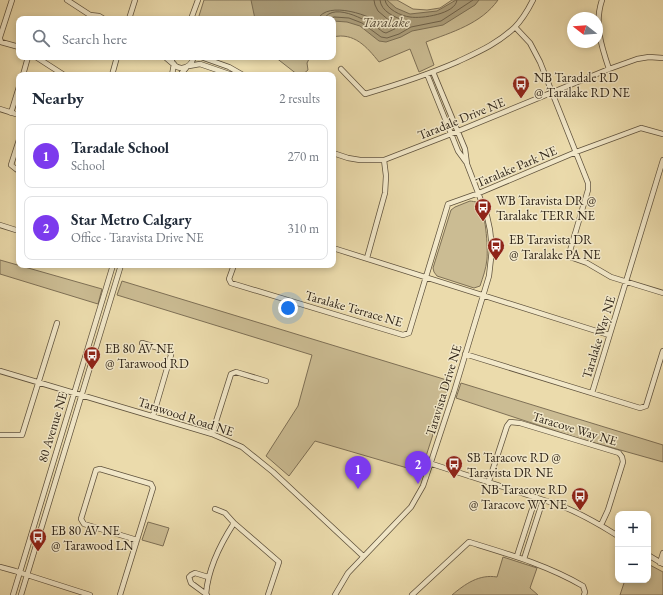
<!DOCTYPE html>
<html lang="en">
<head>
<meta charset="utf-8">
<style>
  :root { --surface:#fff; --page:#f2f2f3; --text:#1f2937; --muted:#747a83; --line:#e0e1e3; --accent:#7c3aed }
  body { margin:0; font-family:"EB Garamond",serif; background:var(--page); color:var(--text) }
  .controls { position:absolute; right:12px; bottom:12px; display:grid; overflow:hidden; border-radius:8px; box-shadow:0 2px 6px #0003 }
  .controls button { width:36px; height:36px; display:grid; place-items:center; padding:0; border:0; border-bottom:1px solid var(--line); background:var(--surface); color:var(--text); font:20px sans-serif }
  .compass { position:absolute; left:567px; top:12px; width:36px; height:36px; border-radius:50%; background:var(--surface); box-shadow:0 2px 6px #0003; rotate:287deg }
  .you { position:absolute; left:288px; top:308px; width:14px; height:14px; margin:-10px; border:3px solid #fff; border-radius:50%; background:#1a73e8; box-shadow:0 0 0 6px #1a73e833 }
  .badge { display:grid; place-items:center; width:26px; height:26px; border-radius:50%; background:var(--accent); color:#fff; font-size:13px; font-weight:700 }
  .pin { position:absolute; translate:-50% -33px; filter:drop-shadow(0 1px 2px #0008) }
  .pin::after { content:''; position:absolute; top:21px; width:14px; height:12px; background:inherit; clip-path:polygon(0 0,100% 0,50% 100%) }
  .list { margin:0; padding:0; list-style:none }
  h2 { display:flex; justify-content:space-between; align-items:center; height:52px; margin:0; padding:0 16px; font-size:17px }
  h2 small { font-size:13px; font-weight:400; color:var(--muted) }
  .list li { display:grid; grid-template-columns:26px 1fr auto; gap:12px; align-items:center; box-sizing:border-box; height:64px; margin:0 8px 8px; padding:0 8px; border:1px solid var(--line); border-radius:8px }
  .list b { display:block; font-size:15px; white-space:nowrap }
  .list p { margin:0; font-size:13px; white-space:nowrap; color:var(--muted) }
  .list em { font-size:13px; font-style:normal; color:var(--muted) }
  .icon { flex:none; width:22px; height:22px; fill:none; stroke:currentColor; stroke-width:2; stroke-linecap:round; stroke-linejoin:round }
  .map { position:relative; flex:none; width:663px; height:595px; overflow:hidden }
  .search { position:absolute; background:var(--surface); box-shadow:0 2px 6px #0003; left:16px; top:16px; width:320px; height:44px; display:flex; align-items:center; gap:10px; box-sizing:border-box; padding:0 14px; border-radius:8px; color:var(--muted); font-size:15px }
  .panel { position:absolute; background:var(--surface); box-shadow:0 2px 6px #0003; left:16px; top:72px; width:320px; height:196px; border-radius:8px }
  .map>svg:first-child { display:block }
  .green { fill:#cbbc93; stroke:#7e7056 }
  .water { fill:#ab9d7a; stroke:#7a6d53 }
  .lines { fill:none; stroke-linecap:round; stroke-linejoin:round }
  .shore { stroke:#6e6149; stroke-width:1 }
  .minor-casing { stroke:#5f523d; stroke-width:6 }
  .minor { stroke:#f2e8c9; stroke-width:4.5 }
  .labels { text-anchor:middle; stroke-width:3; stroke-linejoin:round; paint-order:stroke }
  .poi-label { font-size:13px; fill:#302518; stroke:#f2e8c9; text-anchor:start }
  .street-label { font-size:13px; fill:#302518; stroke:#f2e8c9 }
  .water-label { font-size:14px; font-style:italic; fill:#5b4f3a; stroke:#f2e8c9 }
</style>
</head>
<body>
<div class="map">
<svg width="663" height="595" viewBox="0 0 663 595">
  <rect width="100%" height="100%" fill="#ebdbac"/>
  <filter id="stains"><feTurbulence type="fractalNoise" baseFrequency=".005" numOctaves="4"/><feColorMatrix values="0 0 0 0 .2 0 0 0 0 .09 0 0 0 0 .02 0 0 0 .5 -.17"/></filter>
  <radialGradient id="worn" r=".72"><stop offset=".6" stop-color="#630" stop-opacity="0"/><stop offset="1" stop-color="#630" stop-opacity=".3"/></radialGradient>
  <!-- green -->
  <path class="green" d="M204 0H397L413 9 427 10 440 8 452 0H498C481 24 452 32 426 42L434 65 419 72 410 49 379 62C367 47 354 32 333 37V19H198Z
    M275 57H310L307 63 308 70 302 75H298Z
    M470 201C471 201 476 202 477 202 486 208 488 249 487 259 486 269 483 277 480 286L474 288 437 276 434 272 433 268 451 210 455 207Z
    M0 260 102 289 98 304 0 274Z
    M122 281 450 381 421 472 315 441 289 476 266 456 298 406 312 355 117 295Z
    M461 383 663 445V462L574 437 456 398Z
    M148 522 169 528 163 546 142 540Z
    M503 557 537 568 530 588 538 595H452C465 584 479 574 497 577Z
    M648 564 663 572V595H620L625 580H648Z"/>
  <!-- water -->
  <path class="water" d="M251 0H387L396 8 410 14 437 11 456 0H479L475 5 443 25 412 31 401 37 386 42 379 41 360 26 347 22 333 21V19H255Z"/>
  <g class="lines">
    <!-- shore -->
    <path class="shore" d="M385 0C386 9 401 16 410 17 421 19 456 14 457 0
      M318 19C327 0 372 15 386 27L391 25V22L378 11 375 5 374 0
      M324 19C334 0 372 23 383 32L386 33 405 24V21C395 17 381 12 380 0
      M330 19 334 17 349 18 362 23 381 37 387 38 399 34 411 27 441 21 473 0"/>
    <!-- minor casing -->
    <g class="minor-casing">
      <path id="minor" d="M67 0 90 15 94 19
        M602 0C594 24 601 45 609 69
        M90 15 99 16 104 19
        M129 19 135 0
        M191 19 198 0
        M515 27 530 43 540 62 588 183V190L569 254 570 257 587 263 611 277 663 293
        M0 37 12 0
        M0 39 1 42 19 47
        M36 57 64 75
        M165 57 172 63
        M171 57C173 72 190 71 194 57
        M201 57 229 67 243 75
        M189 66 200 64 232 75
        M341 69 365 94C396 85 427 75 457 62 478 52 497 44 514 28 522 20 528 10 533 0
        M427 74 458 151 466 162
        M23 75 28 57
        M112 75 117 57
        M172 75 174 64
        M180 75 186 68
        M0 109 19 115
        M11 113 19 87
        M19 140 11 165 16 169 19 171
        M333 153 348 158 360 160H384L446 136 609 69 637 59 649 57 663 58
        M0 225 19 231
        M333 248 609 335
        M367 258 385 193 386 176 384 160
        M234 265 229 279 231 283 403 335 409 333 448 204 479 193 576 152 641 128 663 134
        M142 343 169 351 171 355 153 416
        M465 354 640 408 646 406 663 351
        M0 371 212 434 242 447 273 472 363 556
        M592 393 663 160
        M212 434 231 374 236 372 266 381
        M0 435H22L57 323
        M432 464 559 505C580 513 599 524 618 536
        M489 481 507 426 510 422 520 423 619 453 622 457 623 462 608 510 601 525
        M215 509 225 513 234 523
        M648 555 663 564
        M517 556 536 497
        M524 559 543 500
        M660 563 663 553
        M0 567 15 571 90 595
        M206 594 191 583 189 577 191 575 195 573 208 577
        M13 595 113 265
        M21 595 121 265
        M120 595 153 488 151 484 100 469 96 470 81 519 84 524 137 540
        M207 595 206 594C208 569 221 543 234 523L279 562 268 595
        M335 595 348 573 411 507 423 486 454 392 489 276 492 249 490 230 487 216 467 164 465 149 433 72
        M412 595 469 542C508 554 547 565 583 586L585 592 584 595"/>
    </g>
    <!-- minor -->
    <use href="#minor" class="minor"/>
  </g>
  <!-- icons -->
  <defs>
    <g id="bus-pin" transform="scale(0.9)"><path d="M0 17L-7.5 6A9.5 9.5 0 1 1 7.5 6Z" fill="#8f2418" stroke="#f2e8c9"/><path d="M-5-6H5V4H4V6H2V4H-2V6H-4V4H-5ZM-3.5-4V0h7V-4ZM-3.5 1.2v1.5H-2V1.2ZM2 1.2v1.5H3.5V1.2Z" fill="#fff"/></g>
  </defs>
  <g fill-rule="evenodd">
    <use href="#bus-pin" x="521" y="84"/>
    <use href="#bus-pin" x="483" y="207"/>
    <use href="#bus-pin" x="496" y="246"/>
    <use href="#bus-pin" x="92" y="355"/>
    <use href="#bus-pin" x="454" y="464"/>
    <use href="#bus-pin" x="580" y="496"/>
    <use href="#bus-pin" x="38" y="537"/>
  </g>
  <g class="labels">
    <!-- poi labels -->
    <g class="poi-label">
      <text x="534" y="82">NB Taradale RD<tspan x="534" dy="15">@ Taralake RD NE</tspan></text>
      <text x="496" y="205">WB Taravista DR @<tspan x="496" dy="15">Taralake TERR NE</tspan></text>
      <text x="509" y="244">EB Taravista DR<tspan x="509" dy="15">@ Taralake PA NE</tspan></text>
      <text x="105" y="353">EB 80 AV NE<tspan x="105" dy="15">@ Tarawood RD</tspan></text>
      <text x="467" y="462">SB Taracove RD @<tspan x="467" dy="15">Taravista DR NE</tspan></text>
      <text x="567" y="494" text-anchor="end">NB Taracove RD<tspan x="567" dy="15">@ Taracove WY NE</tspan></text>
      <text x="51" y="535">EB 80 AV NE<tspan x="51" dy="15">@ Tarawood LN</tspan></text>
    </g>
    <!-- street labels -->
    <g class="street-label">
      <text transform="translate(461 118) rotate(-22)" y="5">Taradale Drive NE</text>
      <text transform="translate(516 166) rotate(-23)" y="5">Taralake Park NE</text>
      <text transform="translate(354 308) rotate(16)" y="5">Taralake Terrace NE</text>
      <text transform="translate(598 337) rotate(-73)" y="5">Taralake Way NE</text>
      <text transform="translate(443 390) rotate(-73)" y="5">Taravista Drive NE</text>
      <text transform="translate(186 416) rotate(18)" y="5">Tarawood Road NE</text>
      <text transform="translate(52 427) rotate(-73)" y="5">80 Avenue NE</text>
      <text transform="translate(575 428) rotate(17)" y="5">Taracove Way NE</text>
    </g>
    <!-- water labels -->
    <g class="water-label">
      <text x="386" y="27">Taralake</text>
    </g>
  </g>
  <rect width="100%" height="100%" filter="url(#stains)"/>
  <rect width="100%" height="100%" fill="url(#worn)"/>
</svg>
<div class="controls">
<button>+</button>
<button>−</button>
</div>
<svg class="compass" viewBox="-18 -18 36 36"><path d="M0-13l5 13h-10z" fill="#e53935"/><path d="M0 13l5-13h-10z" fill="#747a83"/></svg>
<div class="you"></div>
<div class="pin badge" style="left:358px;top:489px">1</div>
<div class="pin badge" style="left:418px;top:484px">2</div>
<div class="search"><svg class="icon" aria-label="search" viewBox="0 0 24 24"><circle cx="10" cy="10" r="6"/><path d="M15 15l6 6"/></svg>Search here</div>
<section class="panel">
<h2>Nearby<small>2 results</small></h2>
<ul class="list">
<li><span class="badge">1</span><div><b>Taradale School</b><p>School</p></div><em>270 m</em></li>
<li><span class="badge">2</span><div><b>Star Metro Calgary</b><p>Office · Taravista Drive NE</p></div><em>310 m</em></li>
</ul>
</section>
</div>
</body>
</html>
